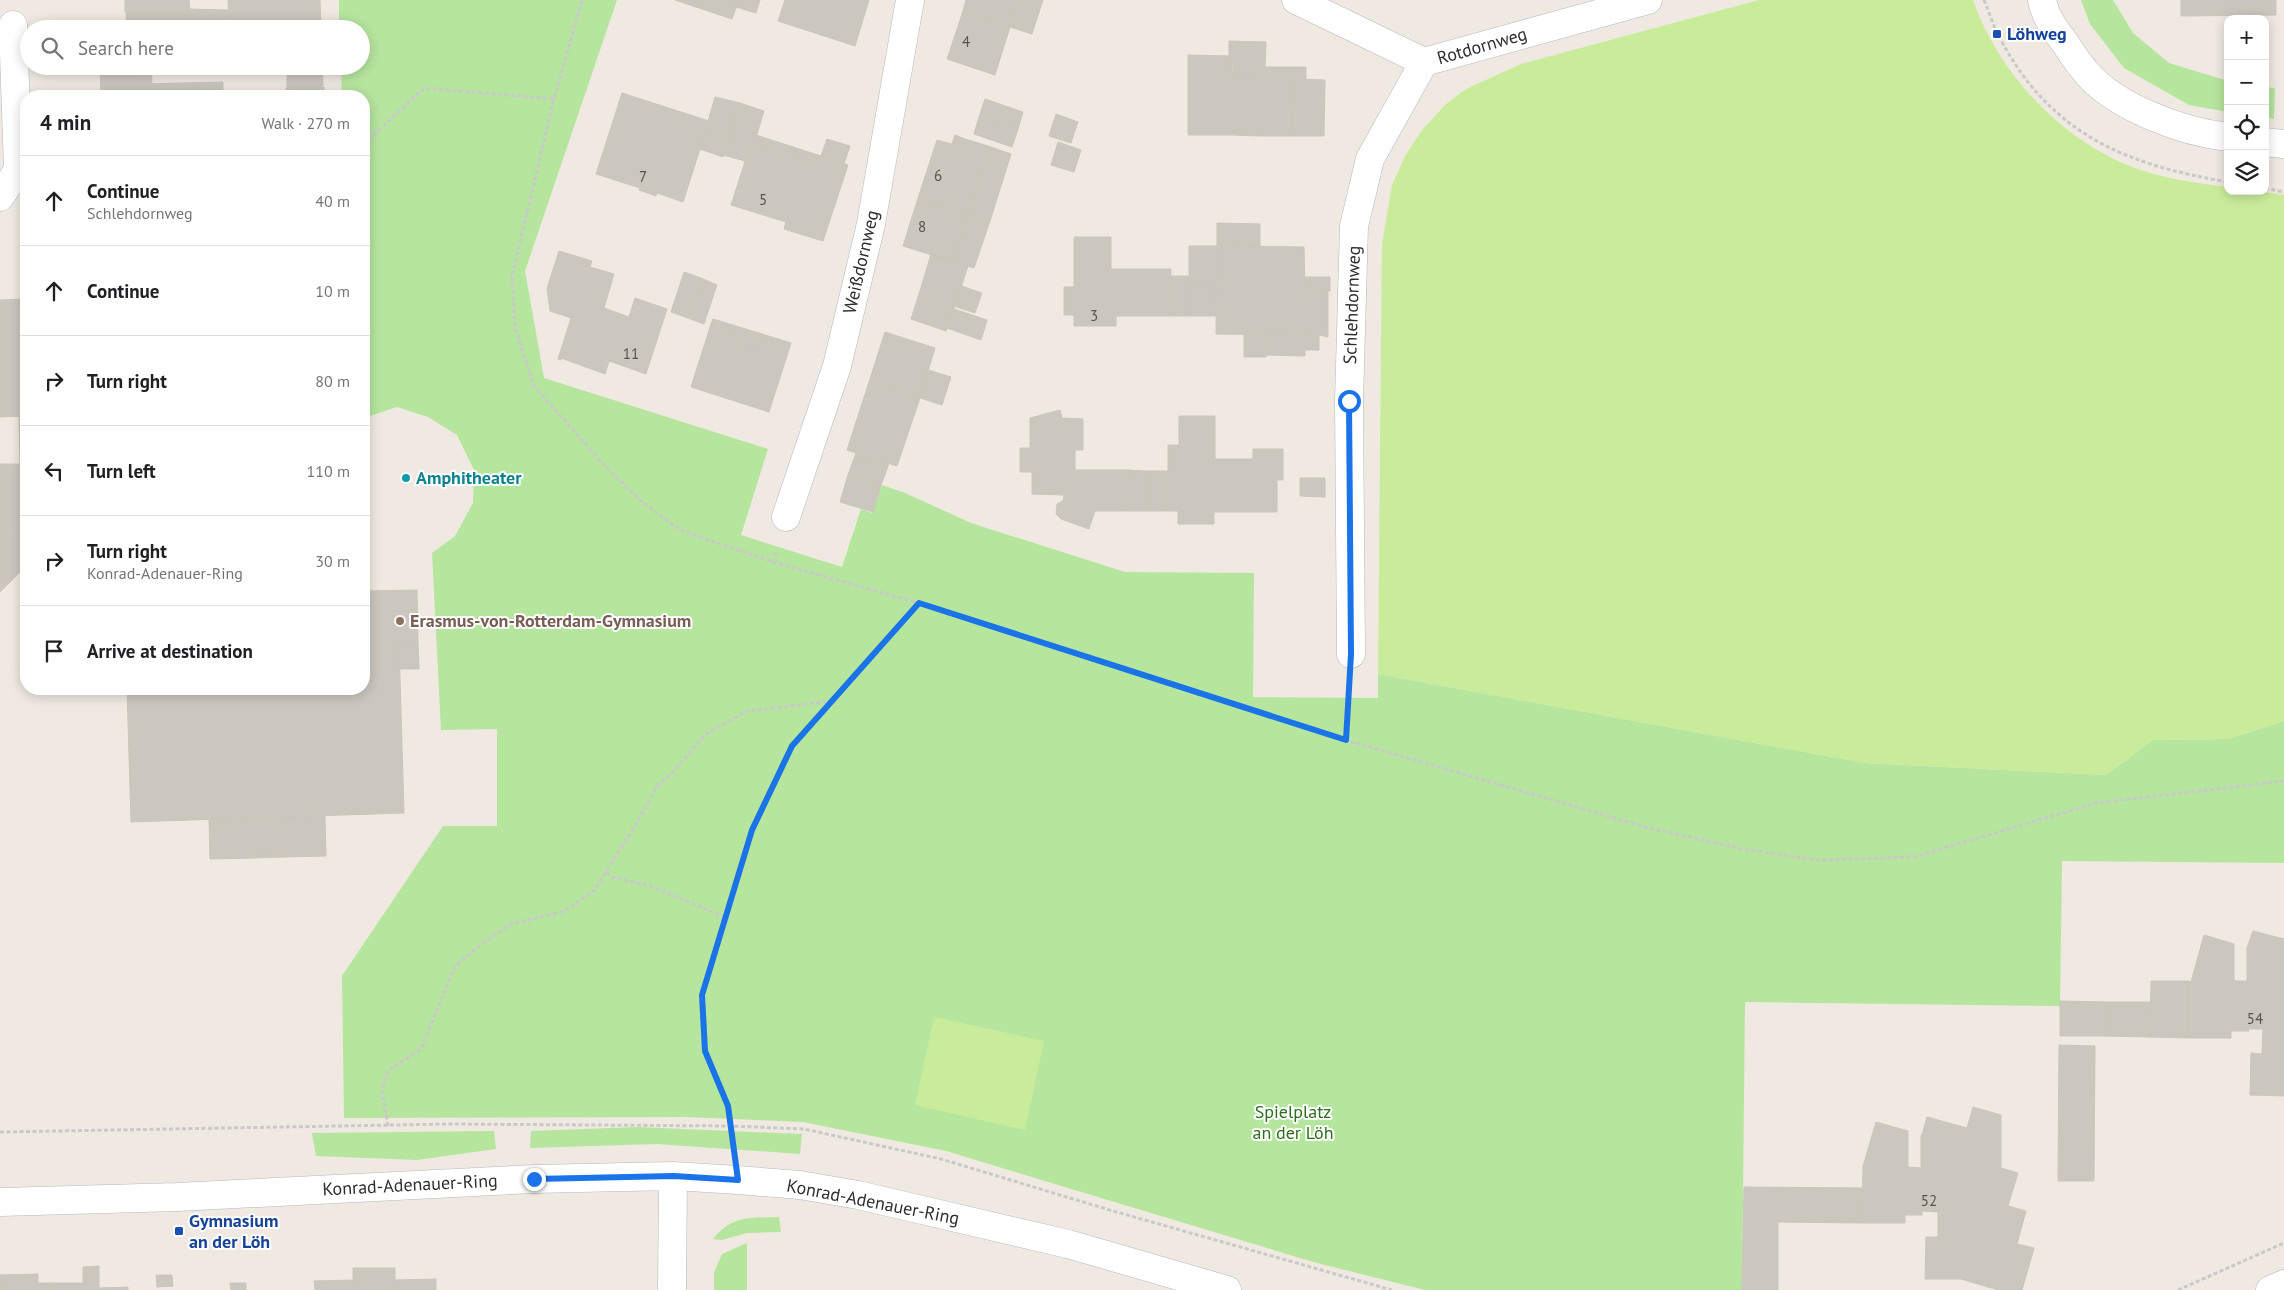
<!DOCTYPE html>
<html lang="en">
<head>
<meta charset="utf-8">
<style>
  :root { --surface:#fff; --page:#f2f2f2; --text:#202124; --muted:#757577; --line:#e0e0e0 }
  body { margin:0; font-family:"PT Sans",sans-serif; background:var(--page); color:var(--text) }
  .controls { position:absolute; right:15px; top:15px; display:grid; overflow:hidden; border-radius:10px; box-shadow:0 2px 12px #0003 }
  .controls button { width:45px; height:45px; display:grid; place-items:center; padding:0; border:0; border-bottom:1px solid var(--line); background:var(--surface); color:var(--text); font:25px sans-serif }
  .stop { position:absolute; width:15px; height:15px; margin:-11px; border:4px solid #1a73e8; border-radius:50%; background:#fff }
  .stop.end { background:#1a73e8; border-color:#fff; box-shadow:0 1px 5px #0008 }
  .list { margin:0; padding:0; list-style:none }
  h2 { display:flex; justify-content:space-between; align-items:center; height:65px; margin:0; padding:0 20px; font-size:21px }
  h2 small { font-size:16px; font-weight:400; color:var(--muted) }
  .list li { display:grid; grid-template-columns:32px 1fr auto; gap:15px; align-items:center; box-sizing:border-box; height:90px; padding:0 20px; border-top:1px solid var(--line) }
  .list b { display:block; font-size:19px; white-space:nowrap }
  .list p { margin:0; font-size:16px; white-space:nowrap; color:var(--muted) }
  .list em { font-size:16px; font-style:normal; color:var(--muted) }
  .icon { flex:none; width:28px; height:28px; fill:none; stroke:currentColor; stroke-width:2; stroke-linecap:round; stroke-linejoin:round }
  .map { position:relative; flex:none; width:2284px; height:1290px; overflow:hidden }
  .search { position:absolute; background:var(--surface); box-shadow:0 2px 12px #0003; left:20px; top:20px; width:350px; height:55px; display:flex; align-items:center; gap:12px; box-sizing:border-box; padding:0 18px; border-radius:28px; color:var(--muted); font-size:19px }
  .panel { position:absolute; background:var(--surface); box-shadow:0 2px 12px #0003; left:20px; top:90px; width:350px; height:605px; border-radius:20px }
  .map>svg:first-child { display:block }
  .green { fill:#b6e59e }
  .pitch { fill:#c9ec9a }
  .building { fill:#cbc7bf; stroke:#cbc5ba }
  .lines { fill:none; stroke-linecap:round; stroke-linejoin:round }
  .street-casing { stroke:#b4b7c1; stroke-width:29 }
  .path { stroke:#c9c9c9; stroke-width:3; stroke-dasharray:4 2.5; stroke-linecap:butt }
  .street { stroke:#fff; stroke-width:28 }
  .route { stroke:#1a73e8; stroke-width:6 }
  .transit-dot { fill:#1a4fb4; stroke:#fff; stroke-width:2 }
  .culture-dot { fill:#0f9aa8; stroke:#fff; stroke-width:2 }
  .education-dot { fill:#8d6e63; stroke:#fff; stroke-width:2 }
  .labels { text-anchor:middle; stroke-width:4; stroke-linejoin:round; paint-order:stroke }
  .number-label { font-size:15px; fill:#555452 }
  .transit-label { font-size:18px; font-weight:bold; fill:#164399; stroke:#fff; text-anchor:start }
  .street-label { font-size:18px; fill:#2e2e2e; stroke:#fff }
  .culture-label { font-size:18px; font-weight:bold; fill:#0d838f; stroke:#fff; text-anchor:start }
  .education-label { font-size:18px; font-weight:bold; fill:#785e54; stroke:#fff; text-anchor:start }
  .park-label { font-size:18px; fill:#2c6e1b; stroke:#fff }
</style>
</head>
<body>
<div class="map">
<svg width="2284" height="1290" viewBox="0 0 2284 1290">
  <rect width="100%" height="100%" fill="#efe9e1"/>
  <!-- green -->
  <path class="green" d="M339 0H617L525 271 544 378 768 449 741 535 842 567 861 509 872 513 882 485 905 493 971 523 1125 572 1254 573 1253 697 1378 698V674L1865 763 2106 775 2153 740 2228 739 2284 721V863L2062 861 2060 1006 1745 1002 1742 1290H1425L1313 1262 946 1151 803 1122 686 1117 344 1118 342 976 443 826H497V729L441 730 432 553 455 536 473 503 474 470 457 435 428 417 397 407 364 418V96H342L341 66H361V29H339Z
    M2081 0H2113L2133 33 2169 63 2228 81V112L2189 105 2124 68 2090 24Z
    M2265 87 2275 88 2274 119 2265 117Z
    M638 1127 802 1134 800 1154 657 1144 530 1148 531 1131Z
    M494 1131 496 1149 417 1160 316 1156 312 1133Z
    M779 1217 781 1232 747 1233 722 1240 713 1239C732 1215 751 1218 779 1217Z
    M747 1243V1290H714V1273L722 1254Z"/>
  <!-- pitch -->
  <path class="pitch" d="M1759 0H1973C1998 73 2062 141 2135 168 2165 179 2196 183 2228 187V191H2257L2284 195V721L2228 739 2153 740 2106 775 1865 763 1378 674 1382 244 1392 185 1405 156 1422 130 1445 105 1466 89 1521 64Z
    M934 1017 1044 1041 1025 1130 915 1105Z"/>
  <!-- building -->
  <path class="building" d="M125 0H189L190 11 125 12Z
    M228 0H320L321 29H229Z
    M675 0H739L732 19Z
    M739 0H760L756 13 736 7Z
    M785 0H869L855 46 778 21Z
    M966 0H1019L1010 27 963 11Z
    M1019 0H1043L1032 34 1010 27Z
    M2181 0H2276V15L2181 16Z
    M190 9 228 10 229 29H190Z
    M190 11V29H127L126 12Z
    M963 11 1010 27 995 75 947 59Z
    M1229 41 1266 42 1265 67H1261V77H1233V67H1230V56H1229Z
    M1188 55 1230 56 1233 77H1261V67H1306V79H1293L1292 136H1259L1260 130H1233V135H1188Z
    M100 66H138L139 84 223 82V96H101Z
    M138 66H151L152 83 139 84Z
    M287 66H322L323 86 287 88Z
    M1293 79 1325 80 1324 136H1292Z
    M324 87V96H287L286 88Z
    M622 93 709 121 683 202 657 193 656 196 639 190 640 188 596 174Z
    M715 97 740 103 723 157 700 149Z
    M985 99 1023 112 1018 129 979 117Z
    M740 103 764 111 754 144 751 143 745 161 723 155Z
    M1056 114 1078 122 1071 143 1049 136Z
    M979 117 1018 129 1012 147 974 134Z
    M1233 130H1260L1259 136 1233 135Z
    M756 135 818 155 815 164 754 144Z
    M955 135 965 139 962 147 952 144Z
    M827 139 850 146 844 164 821 156Z
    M965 139 988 146 985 155 988 156 969 214 918 198 937 140 962 147Z
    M1058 142 1081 150 1074 172 1051 165Z
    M751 143 815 164 818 155 848 165 823 241 784 229 786 222 731 205Z
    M988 146 1011 154 990 221 969 214 988 156 985 155Z
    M918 198 969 214 954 262 903 246Z
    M969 214 990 221 974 268 954 262Z
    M1217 223 1260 224V247L1217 246Z
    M1074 237H1111V269H1171L1170 316H1116V326H1074V315H1064V287H1074Z
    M1189 246H1217L1216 283H1189Z
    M1217 246 1304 247 1305 290 1328 291V337L1319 335 1216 334Z
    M559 251 592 261 590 267 614 274 604 308 629 317 635 298 667 309 646 374 609 361 605 374 561 358V360L558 359 571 318 550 311 547 288Z
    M931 254 968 266 954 309 918 297Z
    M684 272 701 278 688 318 671 312Z
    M1170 276H1189V316H1170Z
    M1305 277H1330V291L1305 290Z
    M701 278 717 285 704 324 688 318Z
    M1189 283H1216V316H1189Z
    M961 286 982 293 975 313 954 306Z
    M918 297 954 309 946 331 911 319Z
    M26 299V416L0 417V300Z
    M954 309 987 320 981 340 947 328Z
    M713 319 762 334 757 350 737 343 740 334 711 324Z
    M711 324 740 334 737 343 757 350 762 334 791 343 769 412 691 387Z
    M885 332 935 348 920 398 869 382Z
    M1244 334 1266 335V357H1244Z
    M1266 335H1319V350H1305V356L1266 355Z
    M928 370 951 377 942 405 920 398Z
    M869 382 920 398 897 466 847 450Z
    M1060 410 1062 418 1083 419V450H1075V470H1128L1127 511H1095L1089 529 1061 519 1056 514 1057 504 1063 501 1064 495 1032 494V472H1020V448H1030V418Z
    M19 416H26V514L25 524 19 530H0V464H20Z
    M1179 416H1215V459H1253V449H1283V480H1277V512H1214V524H1178V511H1162V471H1168V445H1179Z
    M856 453 889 463 887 469 854 458Z
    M854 458 887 469 881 485 848 475Z
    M1128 470 1145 471V511H1127Z
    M1145 471H1162V511H1145Z
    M848 475 881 485 873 512 840 502Z
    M1300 478H1325V497L1300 496Z
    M25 514 26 566 0 592V530H19L25 524Z
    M417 590 418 643H399L404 813 131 822 127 689H364V591Z
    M399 643H418L419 669H399Z
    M325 816 326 856 282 857V850L254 851V858L210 859 209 819Z
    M282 850V857L254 858V851Z
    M2253 931 2284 939V1096L2250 1095 2251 1053 2262 1054 2263 1029H2248L2249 1031H2231V1038H2188V981L2191 982 2204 935 2234 944V981H2247V948Z
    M2151 981H2188V1038L2150 1037Z
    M2060 1001 2105 1002V1036H2060Z
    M2105 1002H2151L2150 1037 2105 1036Z
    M2059 1045 2095 1046 2094 1181H2058Z
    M1973 1107 2001 1115V1168L2018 1173 2008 1206 2026 1211 2017 1244 2034 1248 2022 1290H1998L1961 1279H1925L1926 1237H1938V1212L1922 1211V1215H1905V1223H1862L1863 1166 1876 1122 1908 1131V1167L1921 1168V1135H1922L1927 1117 1967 1128Z
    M1744 1187 1862 1188V1223L1778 1222V1290H1742Z
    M99 1266V1278H83V1267Z
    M353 1268H395V1280H353Z
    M38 1274V1283H54V1290H0V1275Z
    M156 1275H172L173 1286 157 1287Z
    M83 1278H99V1288L128 1287V1290H54V1283H83Z
    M436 1279V1290H397V1280Z
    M353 1280V1290H315L314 1281Z
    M353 1280H397V1290H353Z
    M230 1283H246V1290H231Z"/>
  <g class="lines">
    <!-- street casing -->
    <g class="street-casing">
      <path id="street" d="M1296 0 1424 62 1648 0
        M2042 0C2046 19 2054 28 2065 43 2071 52 2077 62 2085 71 2114 107 2183 132 2228 137
        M2265 142 2284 144
        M0 197 18 170 13 25
        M786 517 837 366 871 224 910 0
        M1351 654 1349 401 1354 226 1370 159 1424 62
        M0 1202 177 1197 534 1179 673 1176 738 1180 800 1185 858 1195 1068 1244 1227 1290
        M672 1290 673 1176
        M2270 1290 2284 1284"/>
    </g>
    <!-- path -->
    <path class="path" d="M582 0 554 99 512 276 515 328 534 386 603 464 642 502 680 530 773 562 919 603 1346 740 1649 828 1743 849 1817 860 1914 857 2096 803 2284 781
      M1984 0C1990 14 1994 29 2002 42 2053 136 2128 165 2228 182
      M364 144 424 88 554 99
      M2265 188 2284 192
      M773 562 777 549
      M1346 740 1349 689
      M725 917 650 886 612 877 606 871 637 823 657 786 672 773 706 734 747 711 832 701
      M388 1126 382 1092 385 1078 389 1070 421 1049 455 966 487 940 511 924 565 911 595 890 606 871
      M0 1132 451 1124 731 1126 804 1129 941 1159 1113 1211 1392 1290
      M734 1145 728 1106 705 1051 702 995 752 830 792 746 919 604
      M2178 1290 2284 1243"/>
    <!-- street -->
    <use href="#street" class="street"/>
  </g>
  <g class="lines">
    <!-- route -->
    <path class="route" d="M534 1179 674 1176 738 1180 728 1106 705 1051 702 995 752 830 792 746 919 603 1346 740 1351 654 1349 401"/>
  </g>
  <!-- markers -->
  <g class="transit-dot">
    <rect x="1992" y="29" width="10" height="10" rx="2.5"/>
    <rect x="174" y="1226" width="10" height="10" rx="2.5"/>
  </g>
  <circle class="culture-dot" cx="406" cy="478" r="5"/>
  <circle class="education-dot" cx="400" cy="621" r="5"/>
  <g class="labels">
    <!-- number labels -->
    <g class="number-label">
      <text x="966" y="47">4</text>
      <text x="938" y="181">6</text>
      <text x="643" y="182">7</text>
      <text x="763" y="205">5</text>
      <text x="922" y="232">8</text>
      <text x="1094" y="321">3</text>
      <text x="631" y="359">11</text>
      <text x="2255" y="1024">54</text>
      <text x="1929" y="1206">52</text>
    </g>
    <!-- transit labels -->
    <g class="transit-label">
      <text x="2007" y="40">Löhweg</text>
      <text x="189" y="1227">Gymnasium<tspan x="189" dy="21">an der Löh</tspan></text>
    </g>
    <!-- street labels -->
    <g class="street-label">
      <text transform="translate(1482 46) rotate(-16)" y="6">Rotdornweg</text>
      <text transform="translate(861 262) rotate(-77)" y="6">Weißdornweg</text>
      <text transform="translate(1352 305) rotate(-88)" y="6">Schlehdornweg</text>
      <text transform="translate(410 1185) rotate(-3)" y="6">Konrad-Adenauer-Ring</text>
      <text transform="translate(873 1202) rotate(11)" y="6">Konrad-Adenauer-Ring</text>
    </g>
    <!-- culture labels -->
    <g class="culture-label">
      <text x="416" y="484">Amphitheater</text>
    </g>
    <!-- education labels -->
    <g class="education-label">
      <text x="410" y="627">Erasmus-von-Rotterdam-Gymnasium</text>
    </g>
    <!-- park labels -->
    <g class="park-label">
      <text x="1293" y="1118">Spielplatz<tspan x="1293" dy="21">an der Löh</tspan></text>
    </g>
  </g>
</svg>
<div class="controls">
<button>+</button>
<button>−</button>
<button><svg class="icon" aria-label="locate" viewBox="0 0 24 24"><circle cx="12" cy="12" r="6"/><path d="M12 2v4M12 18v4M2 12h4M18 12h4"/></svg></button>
<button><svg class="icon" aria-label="layers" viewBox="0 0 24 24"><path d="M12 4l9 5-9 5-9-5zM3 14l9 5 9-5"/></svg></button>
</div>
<div class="stop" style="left:1349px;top:401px"></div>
<div class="stop end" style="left:534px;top:1179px"></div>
<div class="search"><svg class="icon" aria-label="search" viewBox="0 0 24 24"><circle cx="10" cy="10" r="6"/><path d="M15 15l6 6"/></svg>Search here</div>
<section class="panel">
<h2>4 min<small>Walk · 270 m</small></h2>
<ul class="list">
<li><svg class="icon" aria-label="ahead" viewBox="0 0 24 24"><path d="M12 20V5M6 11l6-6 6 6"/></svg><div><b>Continue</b><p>Schlehdornweg</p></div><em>40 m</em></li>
<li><svg class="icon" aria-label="ahead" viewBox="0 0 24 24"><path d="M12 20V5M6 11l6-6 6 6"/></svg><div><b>Continue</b></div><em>10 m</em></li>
<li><svg class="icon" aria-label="right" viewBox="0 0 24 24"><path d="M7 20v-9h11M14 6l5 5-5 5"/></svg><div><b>Turn right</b></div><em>80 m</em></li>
<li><svg class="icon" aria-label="left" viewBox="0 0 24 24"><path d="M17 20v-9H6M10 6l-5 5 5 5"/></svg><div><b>Turn left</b></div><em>110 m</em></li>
<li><svg class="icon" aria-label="right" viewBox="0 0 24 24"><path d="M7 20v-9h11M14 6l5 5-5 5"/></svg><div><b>Turn right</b><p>Konrad-Adenauer-Ring</p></div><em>30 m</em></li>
<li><svg class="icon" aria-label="arrive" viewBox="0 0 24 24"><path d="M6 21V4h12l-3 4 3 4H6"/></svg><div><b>Arrive at destination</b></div></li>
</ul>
</section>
</div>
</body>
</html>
